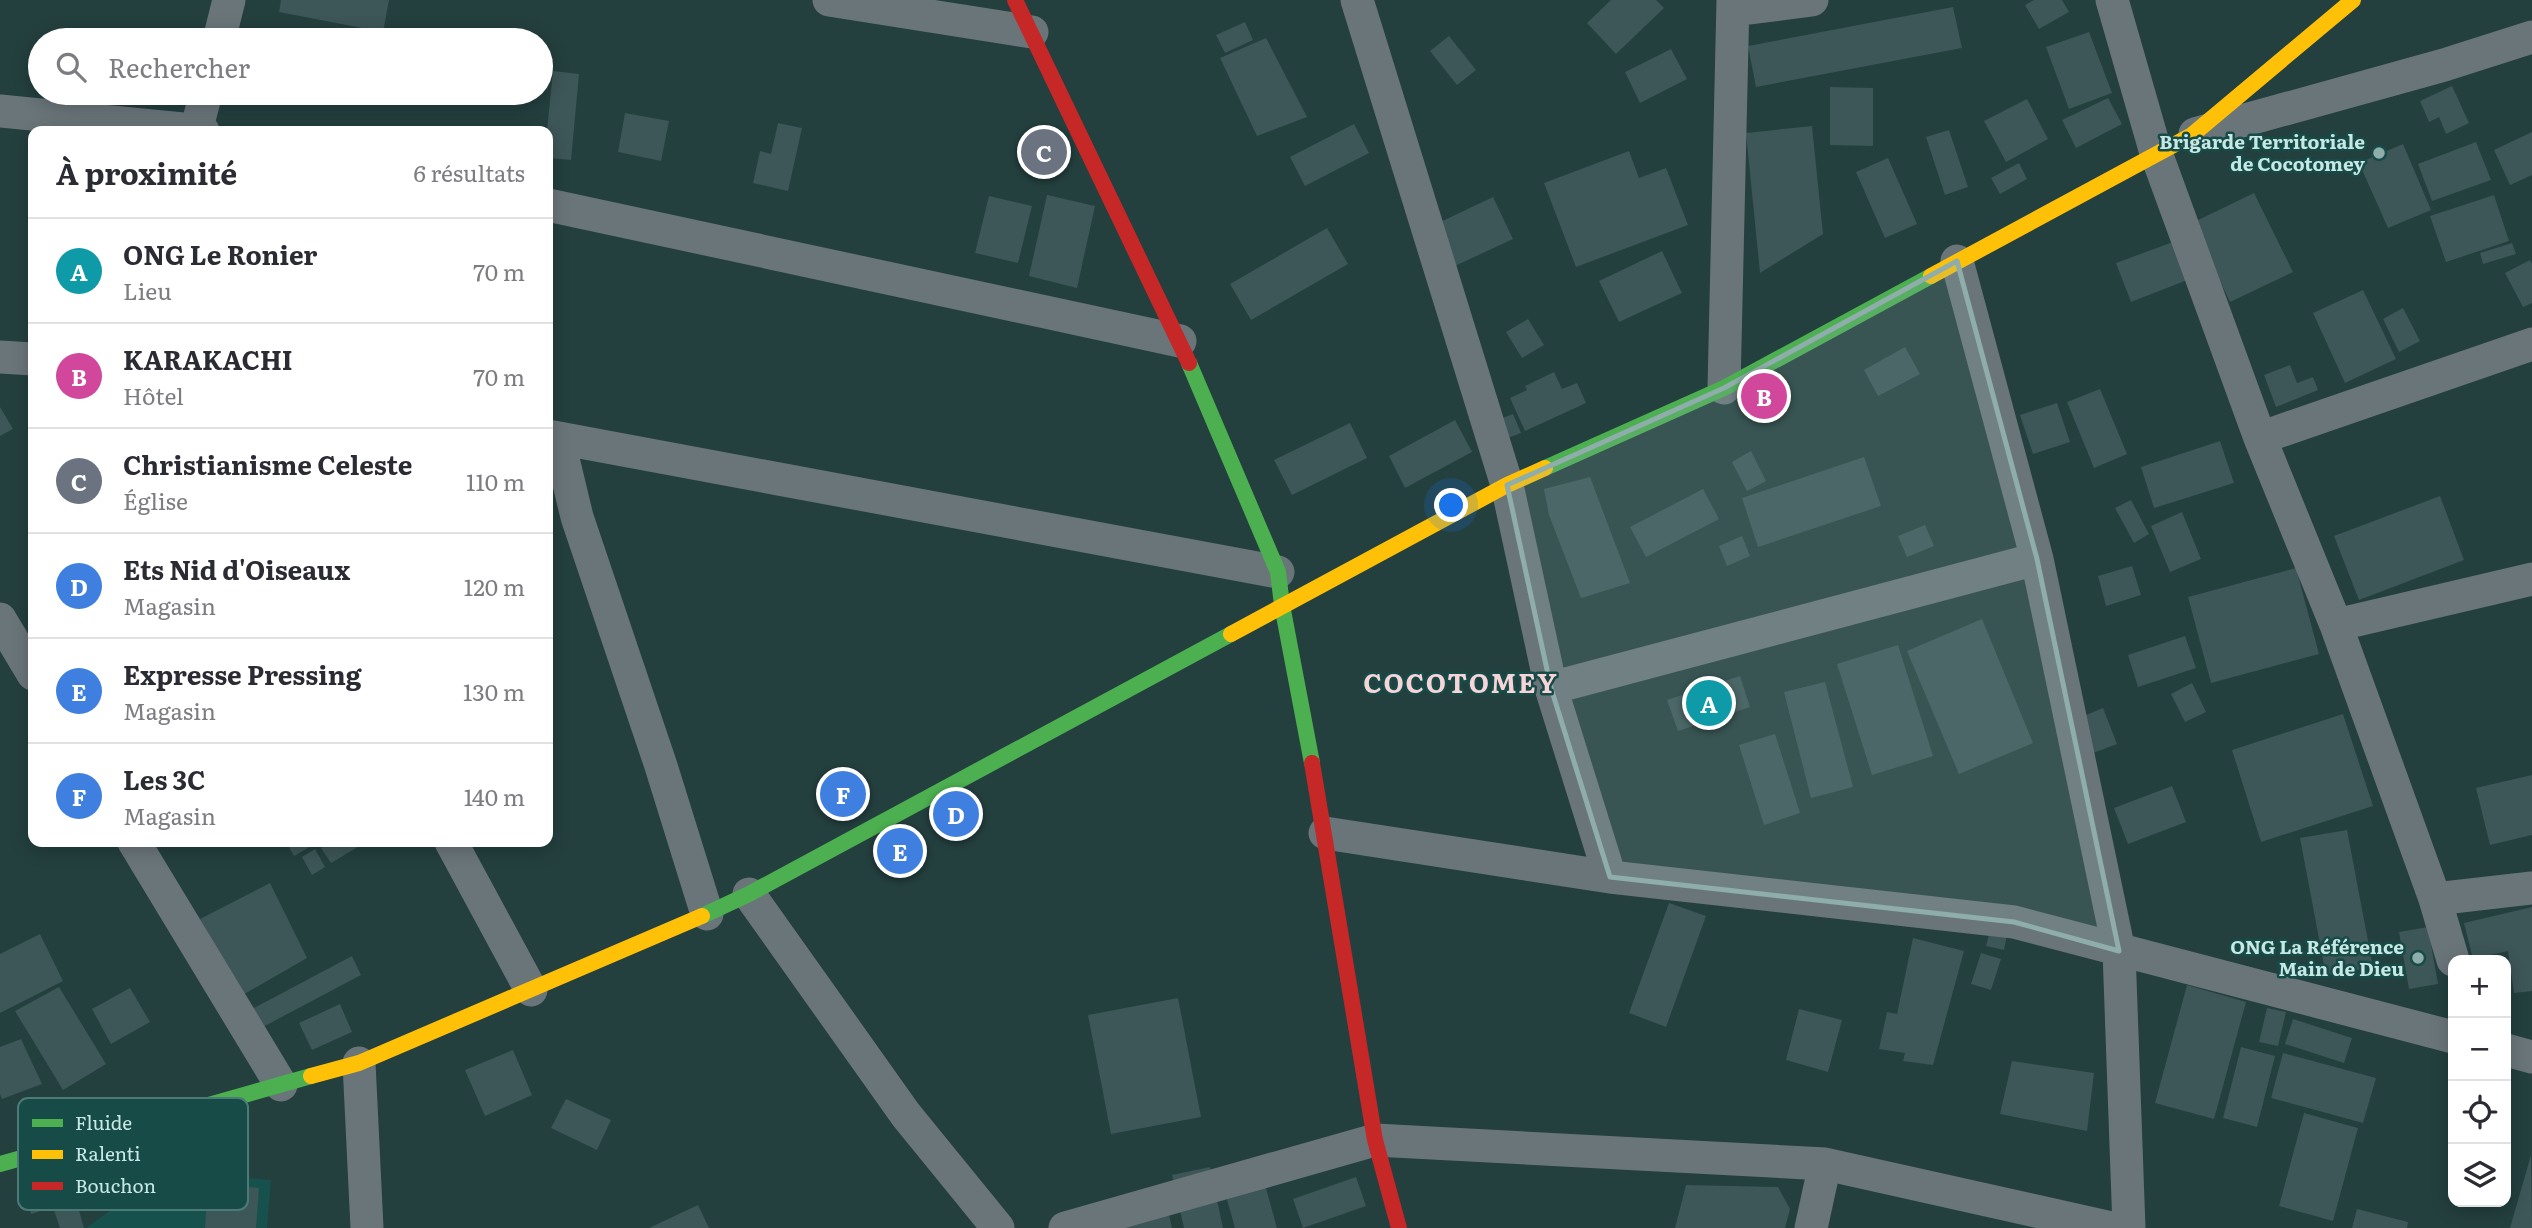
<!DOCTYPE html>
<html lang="fr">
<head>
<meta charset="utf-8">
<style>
  :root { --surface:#fff; --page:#f7f7f7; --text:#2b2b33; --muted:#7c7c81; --line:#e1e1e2; --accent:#1a73e8 }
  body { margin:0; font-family:Literata,serif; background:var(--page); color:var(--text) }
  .controls { position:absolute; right:21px; bottom:21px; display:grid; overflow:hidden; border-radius:14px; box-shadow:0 4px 18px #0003 }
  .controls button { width:63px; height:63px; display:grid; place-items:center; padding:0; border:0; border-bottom:2px solid var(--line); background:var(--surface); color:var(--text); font:35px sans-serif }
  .you { position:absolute; left:1452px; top:506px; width:24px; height:24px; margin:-18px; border:5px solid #fff; border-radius:50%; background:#1a73e8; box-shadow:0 0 0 10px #1a73e833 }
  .badge { display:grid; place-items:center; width:46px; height:46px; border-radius:50%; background:var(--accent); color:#fff; font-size:23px; font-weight:700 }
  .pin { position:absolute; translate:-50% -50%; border:4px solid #fff; box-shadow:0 2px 7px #0006 }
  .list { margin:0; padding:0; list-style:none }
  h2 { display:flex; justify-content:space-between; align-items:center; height:91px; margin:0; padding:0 28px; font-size:30px }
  h2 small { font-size:23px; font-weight:400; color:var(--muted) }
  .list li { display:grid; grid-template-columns:46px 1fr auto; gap:21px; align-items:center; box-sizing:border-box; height:105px; padding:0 28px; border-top:2px solid var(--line) }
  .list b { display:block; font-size:26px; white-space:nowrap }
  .list p { margin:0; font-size:23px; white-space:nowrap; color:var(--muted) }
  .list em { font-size:23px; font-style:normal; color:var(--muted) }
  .icon { flex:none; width:38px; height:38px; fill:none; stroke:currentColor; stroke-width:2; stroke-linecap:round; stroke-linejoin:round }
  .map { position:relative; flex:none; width:2532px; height:1228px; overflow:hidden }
  .search { position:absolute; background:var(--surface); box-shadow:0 4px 18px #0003; left:28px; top:28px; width:525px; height:77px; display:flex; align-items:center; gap:18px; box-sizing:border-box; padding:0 24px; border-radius:38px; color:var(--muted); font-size:26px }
  .panel { position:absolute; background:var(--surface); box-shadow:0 4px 18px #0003; left:28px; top:126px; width:525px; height:721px; border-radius:14px }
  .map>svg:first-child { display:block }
  .built { fill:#17514e }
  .building { fill:#3d5657 }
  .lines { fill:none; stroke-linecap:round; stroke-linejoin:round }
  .street { stroke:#6a757a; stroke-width:33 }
  .fast { stroke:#4caf50; stroke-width:16 }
  .slow { stroke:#ffc107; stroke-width:16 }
  .jam { stroke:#c62828; stroke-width:16 }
  .marked { fill:#8eadab; fill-opacity:0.2; stroke:#8eadab; stroke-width:5; stroke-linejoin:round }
  .poi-dot { fill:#8eadab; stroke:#174b48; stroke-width:2.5 }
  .labels { text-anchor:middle; stroke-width:5; stroke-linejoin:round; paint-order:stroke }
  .poi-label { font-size:19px; font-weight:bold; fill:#c8e8e5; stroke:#174b48; text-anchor:end }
  .district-label { font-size:26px; font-weight:bold; letter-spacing:2px; fill:#f7d4d8; stroke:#174b48 }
  .key { fill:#174b48; stroke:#4c7a77; stroke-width:2 }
  .key-label { font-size:19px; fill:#c8e8e5 }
</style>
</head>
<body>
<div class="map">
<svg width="2532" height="1228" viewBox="0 0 2532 1228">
  <rect width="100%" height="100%" fill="#233f3e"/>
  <!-- built -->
  <path class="built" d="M187 1173 271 1180 267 1228H86L143 1187Z"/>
  <!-- building -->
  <path class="building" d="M281 0H389L383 32 279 12Z
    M1611 0H1656L1664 8 1616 54 1587 23Z
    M2034 0H2062L2069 12 2039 29 2025 5Z
    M1953 7 1962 48 1756 87 1748 46Z
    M1245 22 1253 40 1225 53 1216 35Z
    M2089 32 2112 93 2069 109 2046 47Z
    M300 33 329 39 328 40H299Z
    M1449 36 1476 70 1457 85 1430 51Z
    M1266 38 1307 117 1257 136 1220 58Z
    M1671 49 1687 79 1640 103 1625 72Z
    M553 71 579 74 571 160 548 158 547 131Z
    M2452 86 2469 123 2446 134 2439 117 2429 122 2420 101Z
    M1830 87 1873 88V146L1830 145Z
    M293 93H347L345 105Z
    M2108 98 2122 124 2076 148 2062 120Z
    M2027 99 2048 139 2006 162 1984 121Z
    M625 113 669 121 661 161 618 152Z
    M778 123 802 128 788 191 753 183 760 151 771 154Z
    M1354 124 1369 153 1305 186 1290 157Z
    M1812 126 1823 234 1760 273 1746 133Z
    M1949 130 1968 187 1945 195 1926 137Z
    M2532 132V175L2510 185 2494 150Z
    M2476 142 2491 180 2432 201 2418 164Z
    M2403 144 2431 210 2388 228 2359 163Z
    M1629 151 1639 178 1666 168 1688 225 1576 267 1544 183Z
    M1888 158 1917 224 1885 238 1856 172Z
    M2019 163 2027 179 2000 194 1991 178Z
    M2254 193 2293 272 2230 302 2192 223Z
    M1047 195 1095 206 1077 288 1029 276Z
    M2494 195 2509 241 2446 262 2430 216Z
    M989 196 1032 206 1018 263 975 253Z
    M1493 197 1513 239 1455 266 1436 224Z
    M1327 228 1348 264 1251 320 1230 284Z
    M2181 239 2195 277 2131 302 2116 263Z
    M2512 243 2516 254 2483 264 2480 253Z
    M1662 251 1682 293 1619 322 1599 281Z
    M2530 260 2532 264V303L2523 307 2505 273Z
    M2363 290 2396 359 2345 383 2313 313Z
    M2403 308 2420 341 2399 352 2383 319Z
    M1528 319 1544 345 1522 358 1506 332Z
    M1905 347 1920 374 1878 396 1864 370Z
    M2290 365 2297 383 2313 377 2318 390 2276 407 2264 375Z
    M1554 372 1562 389 1577 383 1586 403 1525 431 1510 398 1527 390 1525 386Z
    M2100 389 2127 454 2094 468 2067 402Z
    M2057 403 2070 442 2033 454 2020 415Z
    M0 407 13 429 0 436Z
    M1513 414 1521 433 1508 438 1500 419Z
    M1455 420 1472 452 1405 488 1389 456Z
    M1350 423 1367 458 1292 495 1274 460Z
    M2220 441 2234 483 2154 508 2141 467Z
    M1751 451 1766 481 1747 491 1732 462Z
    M1864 457 1881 506 1758 547 1742 498Z
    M1590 477 1630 583 1581 598 1549 515 1544 489Z
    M1703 489 1719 519 1646 557 1630 527Z
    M2440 496 2464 560 2359 600 2334 536Z
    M2131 500 2149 534 2134 543 2115 508Z
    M2182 512 2201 559 2170 572 2151 526Z
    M1925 525 1934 546 1907 557 1898 536Z
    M1742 536 1750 556 1727 566 1719 546Z
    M2132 566 2141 595 2106 606 2098 576Z
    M2296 568 2319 654 2211 683 2188 597Z
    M1982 619 2033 743 1959 774 1907 651Z
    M2185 636 2196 668 2138 687 2128 655Z
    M1898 645 1933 756 1872 775 1837 664Z
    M1740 676 1750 707 1678 731 1667 700Z
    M1825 682 1853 787 1811 798 1784 692Z
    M2192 683 2206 712 2185 722 2171 694Z
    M2103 708 2117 744 2093 753 2079 718Z
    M2343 714 2373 806 2261 842 2232 750Z
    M1775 734 1800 813 1764 825 1739 745Z
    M2532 775V835L2490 845 2476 788Z
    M2172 786 2186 822 2128 844 2114 808Z
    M2347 830 2373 967 2326 976 2300 838Z
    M286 842H318L294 856Z
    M331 842H359L361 845 331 863 321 848Z
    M315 849 325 867 312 875 302 857Z
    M270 883 307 958 241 996 200 919Z
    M1669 903 1706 916 1666 1027 1629 1013Z
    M2532 907V991L2514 993 2508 951 2473 959 2464 923Z
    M2428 927 2438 984 2409 989 2399 932Z
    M1990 931 2007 935 2004 950 1986 946Z
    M40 934 63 981 0 1013V954Z
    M1913 938 1964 951 1933 1065 1903 1061 1905 1053 1879 1049 1887 1012 1897 1014Z
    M1981 953 2001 959 1991 990 1971 984Z
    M352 956 361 975 261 1028 250 1010Z
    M2187 985 2246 1002 2214 1119 2155 1103Z
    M59 987 106 1064 63 1090 15 1011Z
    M130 988 150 1022 111 1044 92 1009Z
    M1178 998 1201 1117 1111 1134 1088 1015Z
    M340 1004 352 1032 312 1050 299 1023Z
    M2267 1008 2286 1012 2278 1046 2259 1042Z
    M1799 1009 1842 1020 1828 1072 1786 1060Z
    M2293 1019 2352 1038 2344 1063 2285 1044Z
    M21 1039 42 1084 2 1099 0 1094V1047Z
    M2241 1047 2275 1056 2257 1127 2223 1118Z
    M513 1050 532 1095 485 1116 465 1070Z
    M2283 1053 2376 1078 2363 1123 2271 1098Z
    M2012 1061 2094 1073 2087 1131 2000 1114Z
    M566 1099 611 1120 597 1150 551 1128Z
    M2304 1113 2358 1128 2333 1221 2279 1206Z
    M126 1151 135 1182 76 1200 84 1228H60L53 1207 31 1214 22 1183Z
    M2531 1155 2532 1228H2510Z
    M1210 1167 1223 1228H1184L1172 1175Z
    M1262 1174 1277 1228H1235L1223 1185Z
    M1356 1177 1366 1206 1303 1228 1293 1199Z
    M208 1184 259 1188 256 1228H205Z
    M1686 1185 1778 1187 1790 1209 1785 1228H1675Z
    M698 1205 709 1228H649Z
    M1167 1206 1172 1228H1120Z
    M2357 1209 2408 1222 2407 1228H2352Z"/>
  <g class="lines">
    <!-- street -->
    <path class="street" d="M829 0 1032 32
      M1357 0 1507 485 1551 688
      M2112 0 2156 153 2260 438 2336 625 2435 899 2453 960
      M1734 10 1812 0
      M219 40 229 0
      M0 111 203 131
      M196 131 206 93
      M2195 134 2444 65 2532 37
      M548 205 1180 341
      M1957 261 2037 559 2119 951 2129 1228
      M0 357 33 359
      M1724 388 1733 0
      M548 436 1278 572
      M558 438 577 517 661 766 707 914
      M2260 438 2532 344
      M0 619 33 674
      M2336 625 2532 579
      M1325 833 1610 877 2014 922 2453 1037
      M134 842 281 1085
      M451 842 531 990
      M1610 877 1551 688 2037 559
      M749 894 906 1115 998 1228
      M2435 899 2532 888
      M2506 1050 2532 1057
      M359 1063 367 1228
      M1065 1228 1375 1140 1825 1164 2112 1228
      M1811 1228 1825 1164"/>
    <!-- fast -->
    <path class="fast" d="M1189 363 1278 572 1282 605 1312 763
      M1545 468 1724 388 1931 276
      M702 916 749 894 1231 634
      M0 1164 311 1076"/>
    <!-- slow -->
    <path class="slow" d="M1931 276 2192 135 2353 0
      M1231 634 1507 485 1545 468
      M311 1076 359 1063 702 916"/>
    <!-- jam -->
    <path class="jam" d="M1015 0 1189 363
      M1312 763 1375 1140 1399 1228"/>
  </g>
  <!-- marked area -->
  <path class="marked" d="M1957 261 2037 559 2119 951 2014 922 1610 877 1551 688 1507 485 1724 388Z"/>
  <!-- markers -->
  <g class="poi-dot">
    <circle cx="2379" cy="153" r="7"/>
    <circle cx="2418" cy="958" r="7"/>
  </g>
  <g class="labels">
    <!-- poi labels -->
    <g class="poi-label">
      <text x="2365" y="149">Brigarde Territoriale<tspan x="2365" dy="22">de Cocotomey</tspan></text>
      <text x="2404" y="954">ONG La Référence<tspan x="2404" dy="22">Main de Dieu</tspan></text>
    </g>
    <!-- district labels -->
    <g class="district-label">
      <text x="1461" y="693">COCOTOMEY</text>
    </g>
  </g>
  <!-- legend -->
  <rect x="18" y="1098" width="230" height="112" rx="10" class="key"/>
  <rect x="32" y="1119" width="31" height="8" fill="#4caf50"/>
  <rect x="32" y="1150" width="31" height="9" fill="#ffc107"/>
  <rect x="32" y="1182" width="31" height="8" fill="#c62828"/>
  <g class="key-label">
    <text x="75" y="1130">Fluide</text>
    <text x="75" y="1161">Ralenti</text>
    <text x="75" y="1193">Bouchon</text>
  </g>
</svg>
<div class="controls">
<button>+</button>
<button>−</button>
<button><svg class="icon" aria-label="locate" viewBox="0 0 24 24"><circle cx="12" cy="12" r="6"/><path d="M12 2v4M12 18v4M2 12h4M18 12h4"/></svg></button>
<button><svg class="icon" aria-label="layers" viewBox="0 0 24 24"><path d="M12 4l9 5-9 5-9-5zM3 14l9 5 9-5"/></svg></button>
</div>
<div class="you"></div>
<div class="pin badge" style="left:1709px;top:703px;background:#0f9aa8">A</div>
<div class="pin badge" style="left:1764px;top:396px;background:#d1479c">B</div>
<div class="pin badge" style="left:1044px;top:152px;background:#6b7280">C</div>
<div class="pin badge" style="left:956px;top:814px;background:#3f7fe0">D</div>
<div class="pin badge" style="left:900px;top:851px;background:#3f7fe0">E</div>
<div class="pin badge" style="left:843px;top:794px;background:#3f7fe0">F</div>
<div class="search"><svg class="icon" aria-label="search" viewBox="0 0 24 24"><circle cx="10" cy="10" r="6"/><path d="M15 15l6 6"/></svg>Rechercher</div>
<section class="panel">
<h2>À proximité<small>6 résultats</small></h2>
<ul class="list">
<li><span class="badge" style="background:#0f9aa8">A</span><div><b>ONG Le Ronier</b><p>Lieu</p></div><em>70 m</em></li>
<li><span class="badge" style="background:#d1479c">B</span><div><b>KARAKACHI</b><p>Hôtel</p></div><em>70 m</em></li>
<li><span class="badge" style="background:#6b7280">C</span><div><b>Christianisme Celeste</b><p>Église</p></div><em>110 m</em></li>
<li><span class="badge" style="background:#3f7fe0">D</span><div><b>Ets Nid d'Oiseaux</b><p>Magasin</p></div><em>120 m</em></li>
<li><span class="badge" style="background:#3f7fe0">E</span><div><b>Expresse Pressing</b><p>Magasin</p></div><em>130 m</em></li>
<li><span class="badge" style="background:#3f7fe0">F</span><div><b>Les 3C</b><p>Magasin</p></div><em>140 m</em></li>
</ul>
</section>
</div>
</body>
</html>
